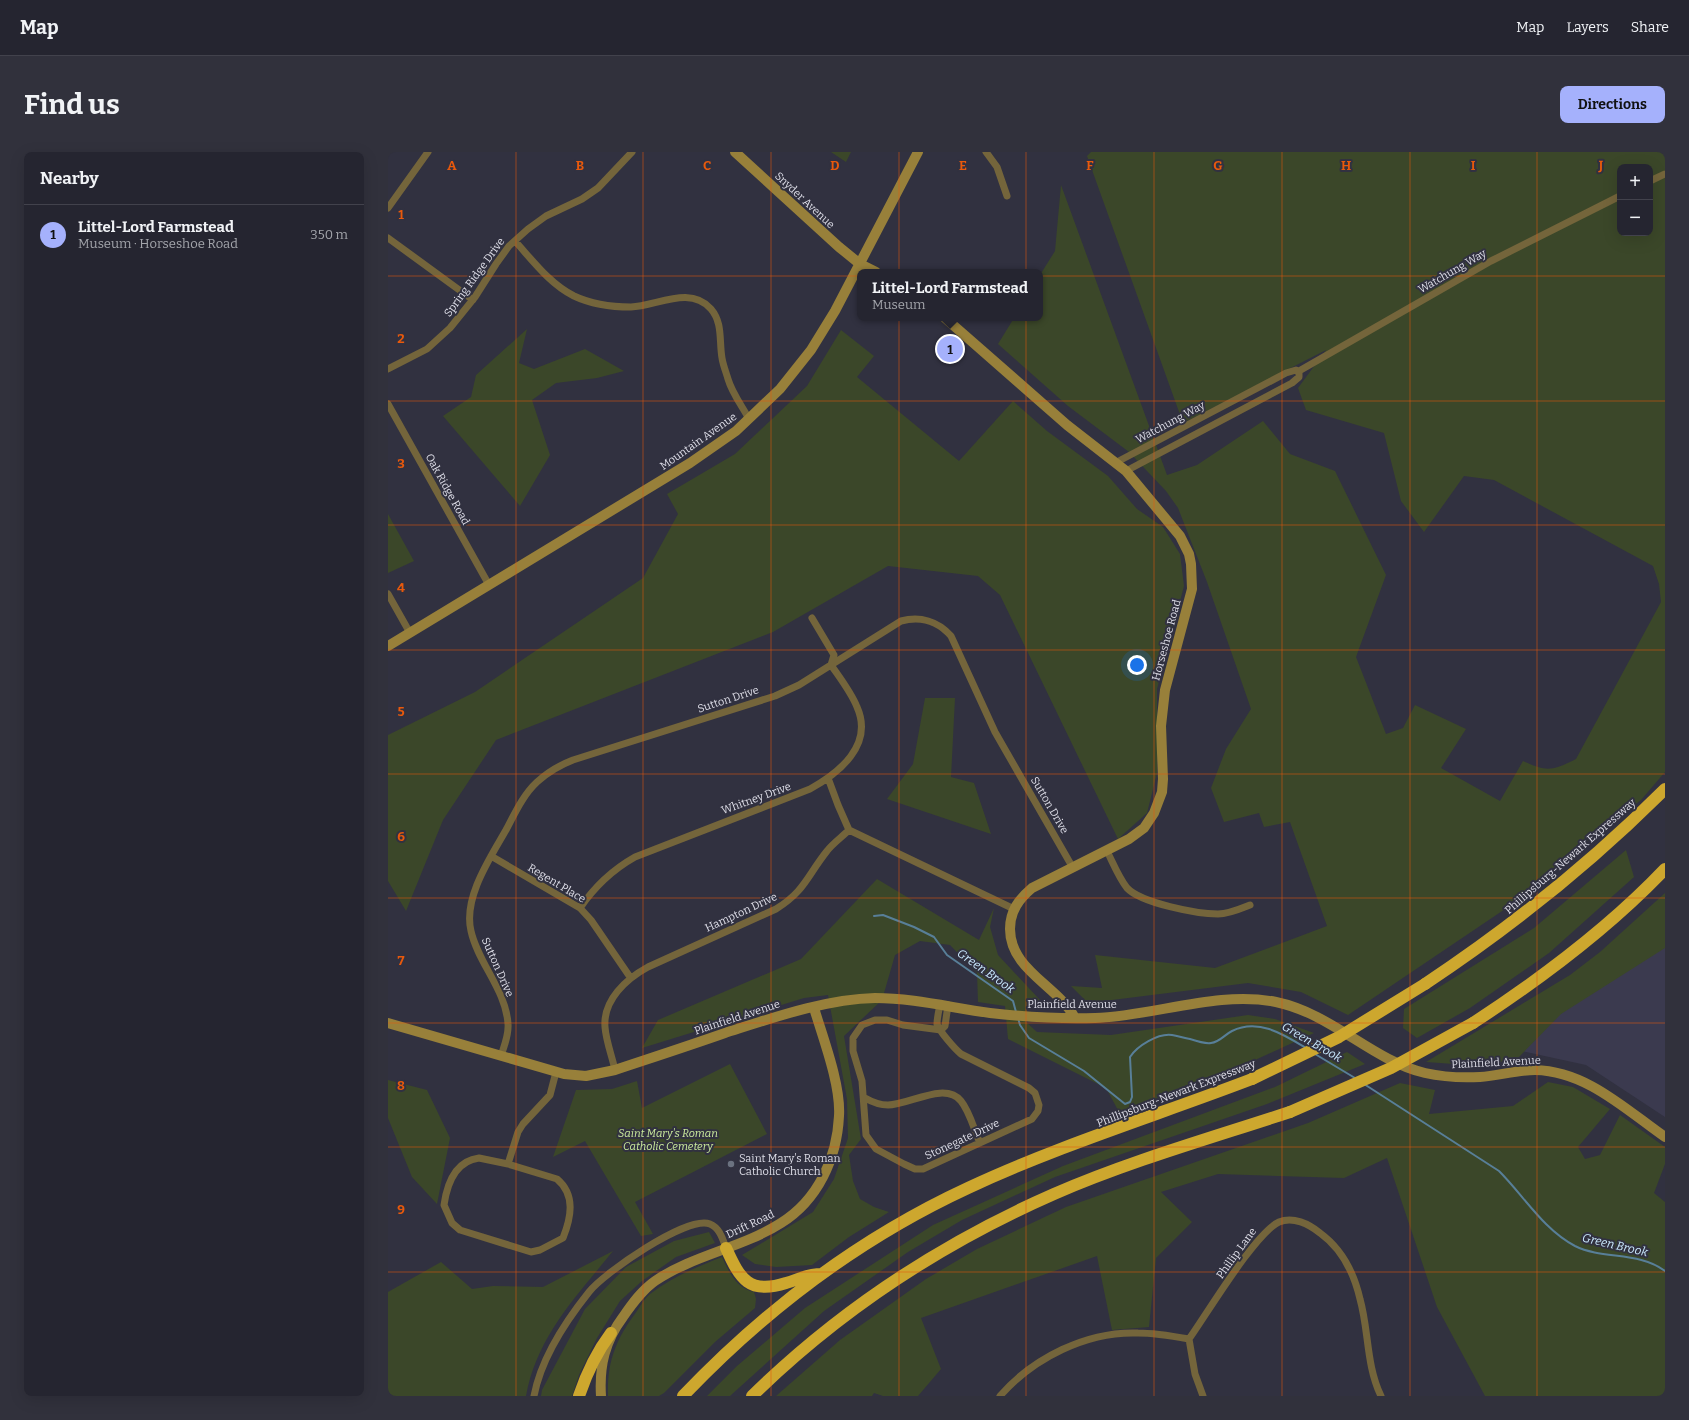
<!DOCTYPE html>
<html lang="en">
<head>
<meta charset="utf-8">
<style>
  :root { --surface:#252530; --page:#31313c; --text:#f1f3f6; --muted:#a3a5ab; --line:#42424c; --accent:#a5b1fc }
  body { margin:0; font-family:Bitter,serif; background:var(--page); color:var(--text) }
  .controls { position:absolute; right:12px; top:12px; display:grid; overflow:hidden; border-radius:8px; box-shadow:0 4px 16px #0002 }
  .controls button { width:36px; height:36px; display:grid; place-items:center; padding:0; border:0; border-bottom:1px solid var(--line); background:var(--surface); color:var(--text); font:20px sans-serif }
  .you { position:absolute; left:749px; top:513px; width:14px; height:14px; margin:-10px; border:3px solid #fff; border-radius:50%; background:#1a73e8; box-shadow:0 0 0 6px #1a73e833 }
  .badge { display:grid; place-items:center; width:26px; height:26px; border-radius:50%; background:var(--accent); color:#111; font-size:13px; font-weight:700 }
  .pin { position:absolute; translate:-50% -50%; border:2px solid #fff; box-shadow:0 1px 4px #0006 }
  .popup { position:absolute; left:469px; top:117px; width:186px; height:52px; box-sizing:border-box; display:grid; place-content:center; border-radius:8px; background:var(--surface); filter:drop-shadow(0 1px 3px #0005); font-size:13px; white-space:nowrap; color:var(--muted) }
  .popup b { font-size:15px; color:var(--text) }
  .popup::after { content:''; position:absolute; left:50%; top:100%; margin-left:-8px; border:8px solid transparent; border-top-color:var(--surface) }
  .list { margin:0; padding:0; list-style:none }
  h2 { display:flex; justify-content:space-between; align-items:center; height:52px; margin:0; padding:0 16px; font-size:17px }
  h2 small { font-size:13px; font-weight:400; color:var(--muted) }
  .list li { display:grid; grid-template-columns:26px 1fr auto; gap:12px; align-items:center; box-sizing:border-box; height:60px; padding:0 16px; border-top:1px solid var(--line) }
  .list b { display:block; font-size:15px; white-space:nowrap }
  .list p { margin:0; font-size:13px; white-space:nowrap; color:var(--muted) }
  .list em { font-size:13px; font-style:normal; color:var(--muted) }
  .map { position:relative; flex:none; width:1277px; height:1244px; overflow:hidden; border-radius:8px }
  header { display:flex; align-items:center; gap:24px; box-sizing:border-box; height:56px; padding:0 20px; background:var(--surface); border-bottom:1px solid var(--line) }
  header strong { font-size:19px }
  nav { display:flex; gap:22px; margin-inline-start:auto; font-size:14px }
  .intro { display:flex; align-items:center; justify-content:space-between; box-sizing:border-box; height:96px; padding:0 24px }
  h1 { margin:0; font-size:28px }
  .button { padding:10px 18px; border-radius:8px; background:var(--accent); color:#111; font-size:14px; font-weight:700 }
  main { display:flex; gap:24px; padding:0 24px }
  aside { flex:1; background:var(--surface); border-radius:8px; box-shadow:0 4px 16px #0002 }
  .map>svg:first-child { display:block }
  .built { fill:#3b3a4f }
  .green { fill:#3b4729; fill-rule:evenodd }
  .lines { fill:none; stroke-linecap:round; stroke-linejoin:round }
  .stream { stroke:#587f98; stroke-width:2 }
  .street { stroke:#74653b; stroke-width:7 }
  .secondary { stroke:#98803a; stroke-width:10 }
  .highway { stroke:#cda72e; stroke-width:12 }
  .highway-bridge { stroke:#cda72e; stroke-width:12 }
  .grid { fill:none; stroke:#e8590c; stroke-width:1; stroke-opacity:0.55 }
  .worship-dot { fill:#6b7280; stroke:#313140; stroke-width:1.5 }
  .labels { text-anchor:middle; stroke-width:4; stroke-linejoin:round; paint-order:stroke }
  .street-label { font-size:11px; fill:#dedee8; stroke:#313140 }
  .park-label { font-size:11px; font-style:italic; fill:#ccec9d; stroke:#313140 }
  .poi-label { font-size:11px; fill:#dedee8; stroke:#313140; text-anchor:start }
  .water-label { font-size:12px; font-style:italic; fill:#cae9fe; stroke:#313140 }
  .grid-label { font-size:13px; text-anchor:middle; font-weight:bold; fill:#e8590c; stroke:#313140; stroke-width:4; stroke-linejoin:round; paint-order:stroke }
</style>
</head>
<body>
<header>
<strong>Map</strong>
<nav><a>Map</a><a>Layers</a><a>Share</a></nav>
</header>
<div class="intro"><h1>Find us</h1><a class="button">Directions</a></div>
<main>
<aside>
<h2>Nearby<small></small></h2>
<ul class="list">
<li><span class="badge">1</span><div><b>Littel-Lord Farmstead</b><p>Museum · Horseshoe Road</p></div><em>350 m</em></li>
</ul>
</aside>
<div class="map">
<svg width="1277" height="1244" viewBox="0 0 1277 1244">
  <rect width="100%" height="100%" fill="#313140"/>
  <!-- built -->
  <path class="built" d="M1277 786V965L1198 913 1124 897Z"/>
  <!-- green -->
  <path class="green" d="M443 0H463L458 10Z
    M703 0H1277V620L1253 648 1171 711 1126 751 960 863 913 840 860 831 700 851 683 834 714 836 707 803 827 816 939 774 902 670 876 675 871 661 836 670 823 636 838 597 863 557 819 430 790 356 778 339 741 300 680 254 610 192 626 166H652V123L667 99 673 33 779 323 809 313 875 269 902 302 947 319 998 423 968 505 998 582 1015 576 1027 553 1078 577 1053 616 1112 649 1135 609C1159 620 1164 619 1188 607L1273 450 1271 432 1265 414 1106 328 1076 324 1036 380 1013 349 996 281 918 258 910 236 938 198 795 271 699 4ZM1232 15H1262V81H1232Z
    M139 177 131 211 146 217 197 197 236 219 209 226 168 231 144 248 162 303 132 354 55 264 83 245 88 223Z
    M453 178 486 204 469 225 571 309 625 249 659 279 720 324 749 357 775 375 792 402 796 434 769 537V621L759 661 730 687 612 443 590 424 500 414 385 480 108 588 55 668 18 759 0 729V583L87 540 255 426 290 362 279 342 347 302 419 234Z
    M0 362 26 409 0 421Z
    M537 546H567L563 625 586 631 603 682 499 647 525 612Z
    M1238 698 1246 725 1161 801 1082 856 1029 886 1015 876 1016 857 1146 776Z
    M489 727 591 788 606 756 602 775 610 803 652 848 639 856 638 870 649 880 723 883 860 863 887 867 926 881 843 919 731 960 718 936 620 887 617 854 590 850 589 821 562 793 532 789 507 803 494 848 456 884 473 987 461 1003 465 1029 472 1047 486 1055 501 1060 461 1085 424 1113 388 1115 367 1112 354 1103 425 1060 446 1027 460 986 459 947 440 843 416 846 254 896 270 868 413 807Z
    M1277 741V796L1173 862 1130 906 1094 914 1038 910 1182 823 1212 800Z
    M959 900 977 912 879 952 667 1025 574 1068 520 1100 436 1159 342 1244H319L349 1214 417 1156 545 1073 675 1014 887 935Z
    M342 912 379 982 247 1050 265 1082 253 1084 197 989 165 1005 188 938 224 937 249 929 254 956Z
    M0 928 39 938 62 986 49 1052 24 1025 0 966Z
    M1160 930 1185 935 1222 957 1190 995 1197 1007 1212 1003 1232 963 1277 995V1012L1266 1041 1277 1050V1244H1097L1049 1155 999 1006 956 1026 830 1022 773 1040 804 1070 768 1106 761 1175 724 1178 709 1104 533 1166 553 1217 530 1244H495L486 1241 484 1244H388L452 1188 538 1127 589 1097 678 1055 920 971 1012 931 1047 938 1041 962 1125 954Z
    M321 1080 327 1091 288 1105 254 1129 232 1149 209 1186 191 1223 184 1244H153L154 1238 197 1157 238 1115 286 1089Z
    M225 1099C188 1145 149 1184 138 1244H0V1140L53 1110 84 1137 105 1134 155 1135Z
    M334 1105C341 1120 348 1136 366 1140L368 1147 367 1156 327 1190 276 1241 271 1244H220C219 1209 228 1187 249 1159 253 1153 257 1146 262 1142 284 1125 309 1115 334 1105Z"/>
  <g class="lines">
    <!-- stream -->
    <path class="stream" d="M486 764 495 763 526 775 546 785 559 803 625 849 628 860
      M630 866 632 873 641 886 696 919 737 952 742 950 744 945 742 905C749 894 770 881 784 883 790 884 796 886 802 887 808 889 817 892 823 891 832 890 836 883 844 879 870 866 895 882 918 896
      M927 902 967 926
      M976 932 1111 1019C1136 1044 1155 1077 1187 1094 1215 1108 1251 1099 1277 1119"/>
    <!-- street -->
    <path class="street" d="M598 0 609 15 619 44
      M1262 29 1277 22
      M0 56 40 0
      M0 86 85 148
      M127 89C145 109 162 132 186 144 203 152 224 155 243 155 269 154 302 133 323 157 335 171 331 189 334 206 335 213 338 220 340 227 344 241 354 254 361 267
      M0 217 39 197 62 176 87 145 108 112 121 94 140 77 158 64 194 47 210 36 244 0
      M911 219 1103 109 1232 44
      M0 252 101 433
      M727 311 898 221 908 218 911 219V225L904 231 738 319
      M0 442 22 481
      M440 626 450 653 461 678
      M719 699C725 711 731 726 739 736 753 751 809 762 830 762 841 762 852 757 862 753
      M103 704 192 756 203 768 242 825
      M192 756C207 734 224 718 247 705L422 637C451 621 486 593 469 555 463 540 452 526 443 513L446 503 424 466
      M552 852C551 858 549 866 549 872 551 879 567 897 573 902L641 936 647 941 651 953 650 959 644 967 535 1017H527L516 1012 488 997 478 983 474 929 465 899V886L474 873 487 868H499L515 873 553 878 557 874 560 853
      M113 904C116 894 121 883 120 872 118 838 90 811 83 779 75 746 102 706 118 678 127 661 135 643 149 630 160 620 172 613 185 608L387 544 411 533 513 469C532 464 550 469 563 484L607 580 685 716
      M227 918C224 904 218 889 217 875 215 848 238 827 260 815L388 757C417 739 419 724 439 699 445 691 454 685 461 678L626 757
      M477 946C484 950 492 953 500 953 521 953 557 929 573 949 582 960 586 978 592 991
      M91 1006 120 1012 169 1027C188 1043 183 1066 175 1086L152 1098 143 1100 72 1078 64 1071 56 1053C59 1032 67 1009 91 1006Z
      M120 1012 130 980 135 972 162 943 168 920
      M146 1244C153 1207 177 1170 201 1140 216 1121 299 1063 322 1072 332 1076 335 1088 338 1096
      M612 1244C645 1206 699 1179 750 1181 767 1181 784 1184 801 1187
      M815 1244 807 1222 801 1187C819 1162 867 1081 891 1070 905 1064 921 1072 932 1081 954 1097 966 1121 972 1147 981 1179 978 1213 993 1244"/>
    <!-- secondary -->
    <path class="secondary" d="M347 0 451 95 472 112 488 120
      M557 166 679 273 738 319 792 384 801 402 803 412 804 437 777 538 773 574 775 627 774 640 766 661 756 676 741 687 644 736C631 747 622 759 622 777 622 818 670 834 687 866
      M0 494 302 311 348 279 392 237 423 198 447 159 530 0
      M0 871 176 922 198 924 227 918C263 906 300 894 337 881 384 866 438 847 487 846 526 846 564 856 602 861 637 865 672 867 707 866 766 864 831 838 888 850 945 862 983 908 1037 921 1055 925 1073 926 1092 925 1110 924 1128 918 1147 918 1198 919 1237 957 1277 985
      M213 1244C211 1214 217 1189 235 1165 244 1152 254 1138 267 1129 305 1103 354 1096 393 1071 430 1048 449 1006 451 964 453 933 435 886 426 856"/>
    <!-- highway -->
    <path class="highway" d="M1037 832C1123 775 1204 710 1277 637
      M1085 871C1154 826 1220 777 1277 717
      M338 1096C352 1127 361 1143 398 1131 413 1127 417 1122 434 1122
      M191 1244C199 1220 208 1201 223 1181
      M295 1244C376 1159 472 1086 580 1036 672 993 770 963 864 927
      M364 1244C453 1157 552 1092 666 1042 742 1009 823 986 902 960"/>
    <!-- highway-bridge -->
    <path class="highway-bridge" d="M864 927 951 885 1037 832
      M902 960 1003 916 1085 871"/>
  </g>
  <!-- grid -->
  <path class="grid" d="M128 0V1244M255 0V1244M383 0V1244M511 0V1244M638 0V1244M766 0V1244M894 0V1244M1022 0V1244M1149 0V1244M0 124H1277M0 249H1277M0 373H1277M0 498H1277M0 622H1277M0 746H1277M0 871H1277M0 995H1277M0 1120H1277"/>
  <!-- markers -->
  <circle class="worship-dot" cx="343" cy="1012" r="4"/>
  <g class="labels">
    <!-- street labels -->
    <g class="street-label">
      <text transform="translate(417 48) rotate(43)" y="4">Snyder Avenue</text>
      <text transform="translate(1064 119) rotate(-30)" y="4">Watchung Way</text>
      <text transform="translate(86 125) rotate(-54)" y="4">Spring Ridge Drive</text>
      <text transform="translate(782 270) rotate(-28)" y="4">Watchung Way</text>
      <text transform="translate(310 289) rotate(-35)" y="4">Mountain Avenue</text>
      <text transform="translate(60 337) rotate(61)" y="4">Oak Ridge Road</text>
      <text transform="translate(778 488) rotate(-75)" y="4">Horseshoe Road</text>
      <text transform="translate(340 547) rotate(-18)" y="4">Sutton Drive</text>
      <text transform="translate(368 646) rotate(-20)" y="4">Whitney Drive</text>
      <text transform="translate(662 653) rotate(60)" y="4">Sutton Drive</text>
      <text transform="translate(1182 704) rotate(-41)" y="4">Phillipsburg-Newark Expressway</text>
      <text transform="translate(169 731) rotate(31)" y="4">Regent Place</text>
      <text transform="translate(353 760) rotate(-25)" y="4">Hampton Drive</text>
      <text transform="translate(110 815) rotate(66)" y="4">Sutton Drive</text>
      <text x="684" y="856">Plainfield Avenue</text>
      <text transform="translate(349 865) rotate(-18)" y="4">Plainfield Avenue</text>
      <text transform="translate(1108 910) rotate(-3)" y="4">Plainfield Avenue</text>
      <text transform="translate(788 941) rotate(-21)" y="4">Phillipsburg-Newark Expressway</text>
      <text transform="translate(574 987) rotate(-25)" y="4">Stonegate Drive</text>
      <text transform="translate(362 1072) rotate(-25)" y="4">Drift Road</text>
      <text transform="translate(848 1101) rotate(-54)" y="4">Phillip Lane</text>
    </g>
    <!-- park labels -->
    <g class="park-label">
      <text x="280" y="985">Saint Mary's Roman<tspan x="280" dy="13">Catholic Cemetery</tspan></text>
    </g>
    <!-- poi labels -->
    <g class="poi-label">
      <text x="351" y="1010">Saint Mary's Roman<tspan x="351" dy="13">Catholic Church</tspan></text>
    </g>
    <!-- water labels -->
    <g class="water-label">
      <text transform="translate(598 819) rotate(35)" y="4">Green Brook</text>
      <text transform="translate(924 890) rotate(30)" y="4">Green Brook</text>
      <text transform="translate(1227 1093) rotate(13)" y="4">Green Brook</text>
    </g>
  </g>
  <g class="grid-label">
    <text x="64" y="18">A</text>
    <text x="192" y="18">B</text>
    <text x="319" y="18">C</text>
    <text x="447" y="18">D</text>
    <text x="575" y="18">E</text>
    <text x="702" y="18">F</text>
    <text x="830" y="18">G</text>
    <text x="958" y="18">H</text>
    <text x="1085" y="18">I</text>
    <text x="1213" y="18">J</text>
    <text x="13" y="67">1</text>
    <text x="13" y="191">2</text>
    <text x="13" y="316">3</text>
    <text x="13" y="440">4</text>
    <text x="13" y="564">5</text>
    <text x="13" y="689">6</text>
    <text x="13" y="813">7</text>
    <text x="13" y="938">8</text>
    <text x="13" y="1062">9</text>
  </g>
</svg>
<div class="controls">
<button>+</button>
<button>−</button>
</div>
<div class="you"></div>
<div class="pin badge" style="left:562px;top:197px">1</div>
<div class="popup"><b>Littel-Lord Farmstead</b>Museum</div>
</div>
</main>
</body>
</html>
